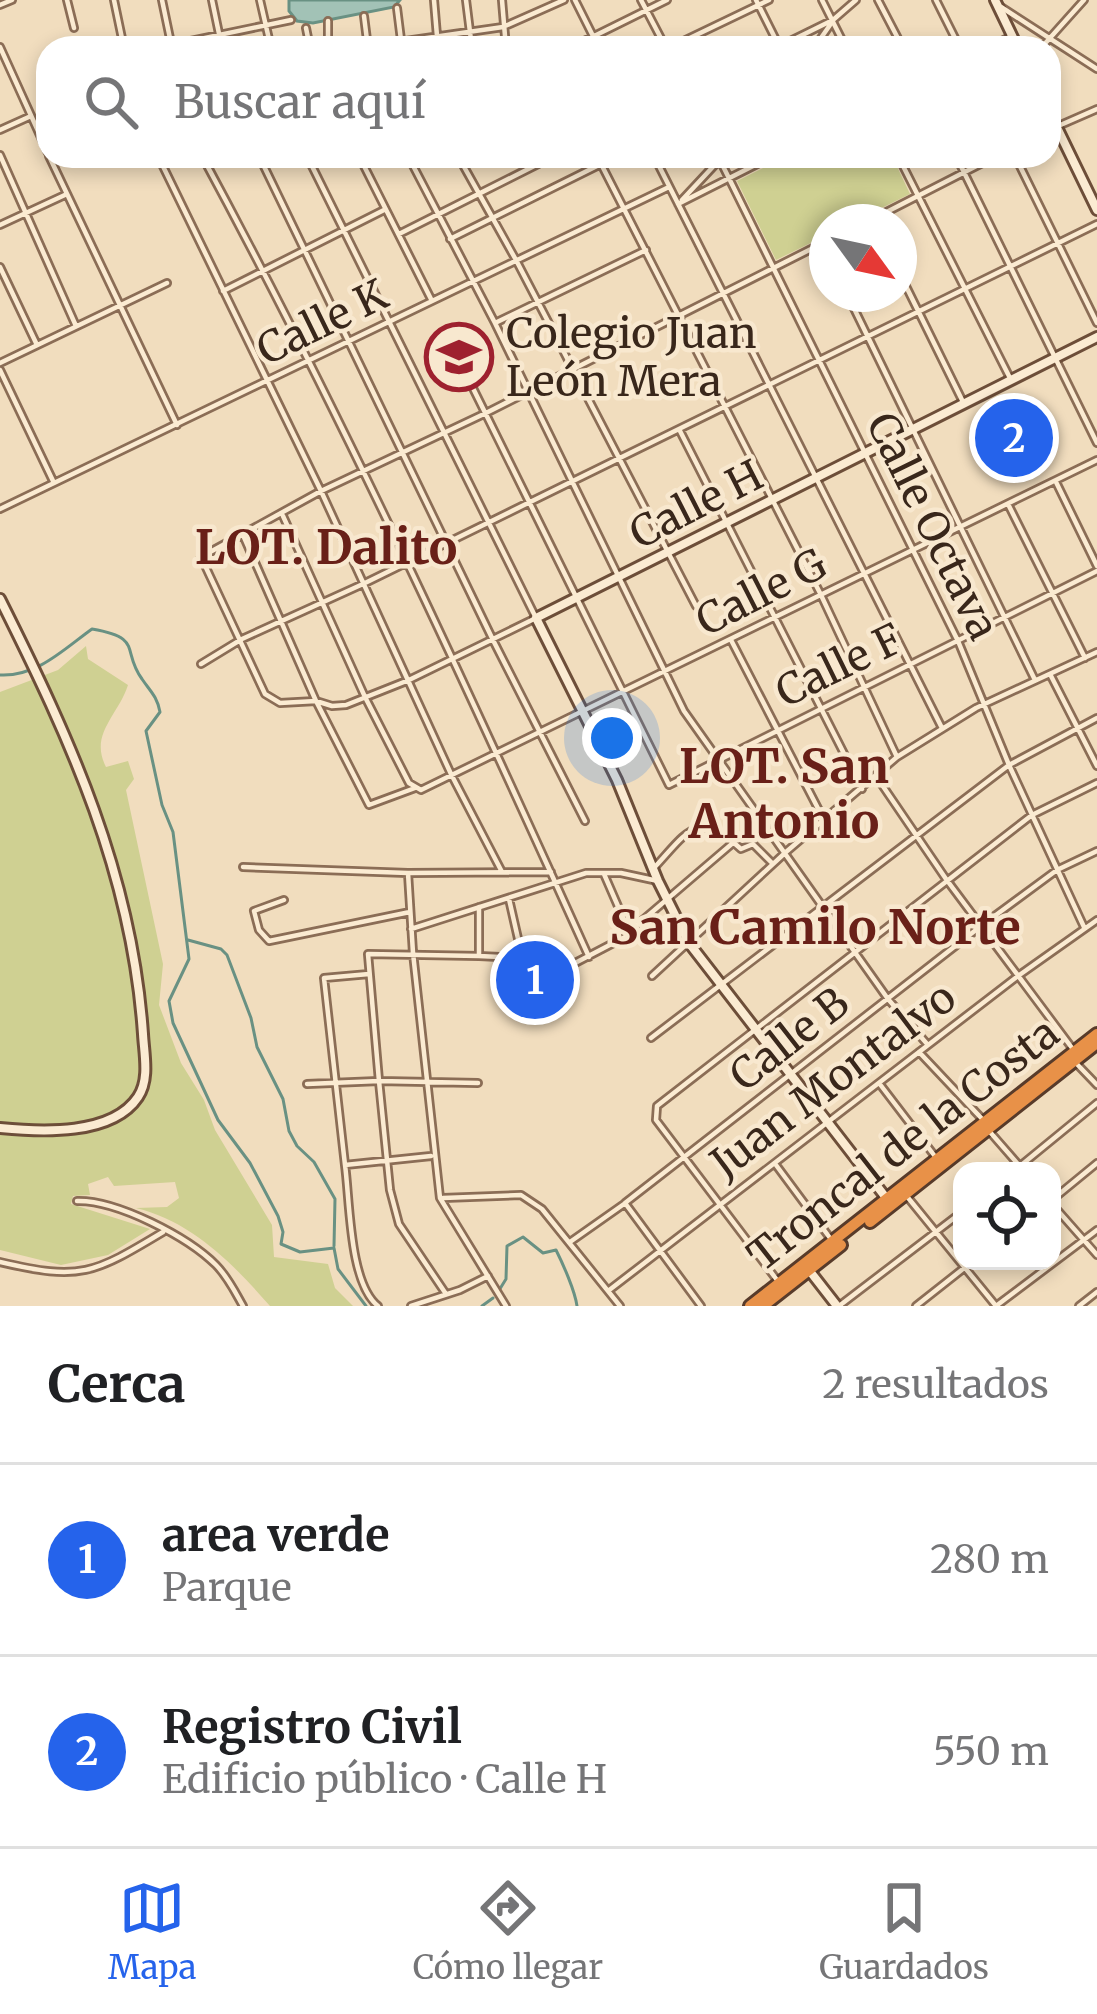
<!DOCTYPE html>
<html lang="es">
<head>
<meta charset="utf-8">
<style>
  :root { --surface:#fff; --page:#f6f6f6; --text:#202124; --muted:#757577; --line:#e0e0e0; --accent:#2563eb }
  body { margin:0; font-family:Merriweather,serif; background:var(--page); color:var(--text) }
  .controls { position:absolute; right:36px; bottom:36px; display:grid; overflow:hidden; border-radius:24px; box-shadow:0 6px 18px #0003 }
  .controls button { width:108px; height:108px; display:grid; place-items:center; padding:0; border:0; border-bottom:3px solid var(--line); background:var(--surface); color:var(--text); font:60px sans-serif }
  .compass { position:absolute; left:809px; top:204px; width:108px; height:108px; border-radius:50%; background:var(--surface); box-shadow:0 6px 18px #0003; rotate:123deg }
  .you { position:absolute; left:612px; top:738px; width:42px; height:42px; margin:-30px; border:9px solid #fff; border-radius:50%; background:#1a73e8; box-shadow:0 0 0 18px #1a73e833 }
  .badge { display:grid; place-items:center; width:78px; height:78px; border-radius:50%; background:var(--accent); color:#fff; font-size:39px; font-weight:700 }
  .pin { position:absolute; translate:-50% -50%; border:6px solid #fff; box-shadow:0 3px 12px #0006 }
  .list { margin:0; padding:0; list-style:none }
  h2 { display:flex; justify-content:space-between; align-items:center; height:156px; margin:0; padding:0 48px; font-size:51px }
  h2 small { font-size:39px; font-weight:400; color:var(--muted) }
  .list li { display:grid; grid-template-columns:78px 1fr auto; gap:36px; align-items:center; box-sizing:border-box; height:192px; padding:0 48px; border-top:3px solid var(--line) }
  .list b { display:block; font-size:45px; white-space:nowrap }
  .list p { margin:0; font-size:39px; white-space:nowrap; color:var(--muted) }
  .list em { font-size:39px; font-style:normal; color:var(--muted) }
  .icon { flex:none; width:66px; height:66px; fill:none; stroke:currentColor; stroke-width:2; stroke-linecap:round; stroke-linejoin:round }
  .map { position:relative; flex:none; width:1097px; height:1306px; overflow:hidden }
  .search { position:absolute; background:var(--surface); box-shadow:0 6px 18px #0003; left:36px; right:36px; top:36px; height:132px; display:flex; align-items:center; gap:30px; box-sizing:border-box; padding:0 42px; border-radius:36px; color:var(--muted); font-size:45px }
  .sheet { height:540px; background:var(--surface) }
  nav { display:flex; justify-content:space-around; align-items:center; box-sizing:border-box; height:168px; border-top:3px solid var(--line); background:var(--surface); font-size:33px; color:var(--muted) }
  nav a { display:grid; justify-items:center; gap:6px }
  nav .on { color:var(--accent) }
  .map>svg:first-child { display:block }
  .green { fill:#cfd092 }
  .water { fill:#a2c2b6; stroke:#699183; stroke-width:3 }
  .lines { fill:none; stroke-linecap:round; stroke-linejoin:round }
  .stream { stroke:#699183; stroke-width:3 }
  .street-casing { stroke:#8b6d56; stroke-width:10 }
  .secondary-casing { stroke:#6d4e39; stroke-width:14 }
  .highway-casing { stroke:#583b2a; stroke-width:16 }
  .street { stroke:#fbebd2; stroke-width:4.5 }
  .secondary { stroke:#fbebd2; stroke-width:8 }
  .highway { stroke:#e89148; stroke-width:10 }
  .labels { text-anchor:middle; stroke-width:9; stroke-linejoin:round; paint-order:stroke }
  .street-label { font-size:42px; fill:#39271b; stroke:#f8e8cf }
  .poi-label { font-size:42px; fill:#39271b; stroke:#f8e8cf; text-anchor:start }
  .quarter-label { font-size:48px; font-weight:bold; fill:#692018; stroke:#f8e8cf }
</style>
</head>
<body>
<div class="map">
<svg width="1097" height="1306" viewBox="0 0 1097 1306">
  <rect width="100%" height="100%" fill="#f1ddbe"/>
  <!-- green -->
  <path class="green" d="M787 156H892L910 194 853 222H827V235L776 260 737 181Z
    M86 646 88 659 128 685C118 716 89 734 106 767L128 761 134 779 126 790 163 964 159 1005 181 1063 204 1100 215 1130 272 1225 274 1257 328 1264 335 1288 353 1306H270C233 1264 193 1222 136 1208L167 1207 179 1198 175 1182 114 1186 108 1177 88 1184 90 1195 73 1196 71 1204 150 1229 108 1255 61 1265 0 1250V692L58 670Z
    M523 954 555 959 546 1004 517 1002Z"/>
  <!-- water -->
  <path class="water" d="M289 0H400L394 7 313 23 297 21 289 11Z"/>
  <g class="lines">
    <!-- stream -->
    <path class="stream" d="M0 675C37 677 64 649 92 629 144 638 121 650 142 679 150 691 157 696 160 712L146 731 162 805 173 832 189 959 169 1001 173 1023 218 1120 250 1163 278 1216 283 1232 281 1244 300 1252 334 1248 338 1269 366 1306
      M188 940 221 949 227 955 251 1018 257 1047 283 1099 289 1131 297 1146 314 1162 335 1199 334 1246
      M498 1292 506 1279 507 1246 523 1237 543 1253 556 1250C563 1264 575 1291 577 1306
      M482 1306 493 1298"/>
    <!-- street casing -->
    <g class="street-casing">
      <path id="street" d="M67 0 74 28
        M114 0 124 48
        M162 0 172 48
        M212 0 222 48
        M260 0 271 48
        M434 0 438 48
        M466 0 472 48
        M502 0 506 48
        M575 0 599 48
        M641 0 666 48
        M756 0 780 48
        M822 0 846 48
        M878 0 903 48
        M936 0 960 48
        M0 5 12 0
        M1001 7 1097 69
        M397 8 402 48
        M364 16 368 48
        M328 21V48
        M306 28 310 48
        M0 47 48 153
        M157 48 291 20
        M357 48 503 27 564 0
        M570 48 667 0
        M669 48 769 0
        M776 48 833 20 856 0
        M814 48 830 25
        M987 48 1012 36
        M1041 48 1084 0
        M0 130 31 116
        M1049 130 1097 109
        M0 155 76 326
        M49 156 177 425
        M158 156 321 491 451 774 502 872
        M202 156C343 417 467 687 589 957
        M259 156 493 640 585 821
        M307 156C384 309 460 463 536 618L409 680 346 705 332 706 316 701 280 703 265 694 201 557 321 491 486 413 827 241
        M359 156 432 301
        M408 156 495 323 684 711 888 999 928 1045
        M458 156 516 260 696 606
        M597 156 821 595 897 757
        M654 156 942 728
        M718 156 958 641 1009 765 1084 927
        M898 156 1011 380
        M956 156 1097 443
        M1015 156 1097 323
        M682 200 723 156
        M678 204 773 156
        M867 222 996 156
        M0 225 67 194
        M399 234 554 156
        M450 239 601 164
        M0 267 37 345
        M899 272 964 404
        M223 291 384 210
        M847 294 1035 680
        M495 323 646 250
        M0 363 167 283
        M0 370 54 483
        M467 376 669 785 1097 571
        M680 431 862 789
        M1056 482 1097 566
        M1008 504 1085 658
        M0 509 669 187
        M283 516 365 697 409 783 421 790 1097 460
        M243 535 316 701 369 805 415 788
        M731 640 824 820
        M201 664 242 639 363 584 1097 224
        M1050 674 1097 766
        M876 776 946 879 1075 1052
        M243 867 408 873 413 953 440 1198 506 1306
        M653 869C687 833 696 808 741 849L753 844 773 864
        M408 873 551 872
        M604 874 624 920 637 925 734 842
        M509 899 519 943 515 1001
        M284 900 254 911 259 930 269 941 410 912
        M411 929 586 873H621L658 881
        M479 956 519 958
        M554 974 625 937 631 925
        M652 976 786 852 897 757 976 708 1097 652
        M651 1038 1009 765 1097 718
        M919 1052 985 1122
        M1074 1061 1097 1085
        M879 1083 937 1159
        M307 1084 379 1081 368 954 479 956V907
        M990 1132 1024 1171
        M345 1165 324 978 369 974
        M776 1165 830 1238
        M1014 1171 1097 1103
        M905 1194 996 1306
        M443 1198 521 1195 542 1209 620 1306
        M1052 1200 1097 1163
        M77 1201C117 1200 188 1237 216 1265 228 1277 235 1292 243 1306
        M1052 1204 1097 1255
        M570 1242 624 1204
        M0 1262C81 1281 93 1274 163 1232
        M777 1280 656 1120 657 1106 1032 815 1097 783
        M608 1291 1018 976 1097 920
        M446 1294 399 1224 390 1190 379 1081 478 1083
        M378 1306C349 1283 350 1201 345 1165L431 1156
        M411 1306 460 1290 488 1276
        M701 1306 625 1203 981 926 1057 870 1097 851
        M839 1306 962 1212
        M916 1306 973 1261
        M996 1306 1097 1230
        M1079 1306 1097 1292"/>
    </g>
    <!-- secondary casing -->
    <g class="secondary-casing">
      <path id="secondary" d="M995 0 1018 48
        M1049 111 1097 210
        M0 599C71 741 132 874 143 1034 144 1054 150 1079 138 1097 112 1136 41 1132 0 1128
        M887 1199 689 943 658 881 617 780 536 618 1097 337
        M809 1270 837 1306"/>
    </g>
    <!-- highway casing -->
    <g class="highway-casing">
      <path id="highway" d="M870 1222 1097 1043
        M750 1306 1097 1034
        M763 1306 841 1245"/>
    </g>
    <!-- street -->
    <use href="#street" class="street"/>
    <!-- secondary -->
    <use href="#secondary" class="secondary"/>
    <!-- highway -->
    <use href="#highway" class="highway"/>
  </g>
  <!-- icons -->
  <defs>
    <g id="university-ring" transform="scale(3.45)"><circle r="9.5" fill="#f8e8cf" stroke="#9e212f" stroke-width="1.5"/><path d="M0-5L7-2L0 1L-7-2ZM-4 1L0 2.5L4 1V4Q0 6-4 4Z" fill="#9e212f"/></g>
  </defs>
  <g fill-rule="evenodd">
    <use href="#university-ring" x="459" y="357"/>
  </g>
  <g class="labels">
    <!-- street labels -->
    <g class="street-label">
      <text transform="translate(322 322) rotate(-26)" y="15">Calle K</text>
      <text transform="translate(696 504) rotate(-27)" y="15">Calle H</text>
      <text transform="translate(933 526) rotate(64)" y="15">Calle Octava</text>
      <text transform="translate(761 592) rotate(-27)" y="15">Calle G</text>
      <text transform="translate(839 665) rotate(-26)" y="15">Calle F</text>
      <text transform="translate(789 1039) rotate(-38)" y="15">Calle B</text>
      <text transform="translate(833 1080) rotate(-37)" y="15">Juan Montalvo</text>
      <text transform="translate(903 1144) rotate(-38)" y="15">Troncal de la Costa</text>
    </g>
    <!-- poi labels -->
    <g class="poi-label">
      <text x="506" y="348">Colegio Juan<tspan x="506" dy="48">León Mera</tspan></text>
    </g>
    <!-- quarter labels -->
    <g class="quarter-label">
      <text x="326" y="564">LOT. Dalito</text>
      <text x="784" y="783">LOT. San<tspan x="784" dy="55">Antonio</tspan></text>
      <text x="815" y="944">San Camilo Norte</text>
    </g>
  </g>
</svg>
<div class="controls">
<button><svg class="icon" aria-label="locate" viewBox="0 0 24 24"><circle cx="12" cy="12" r="6"/><path d="M12 2v4M12 18v4M2 12h4M18 12h4"/></svg></button>
</div>
<svg class="compass" viewBox="-18 -18 36 36"><path d="M0-13l5 13h-10z" fill="#e53935"/><path d="M0 13l5-13h-10z" fill="#757577"/></svg>
<div class="you"></div>
<div class="pin badge" style="left:535px;top:980px">1</div>
<div class="pin badge" style="left:1014px;top:438px">2</div>
<div class="search"><svg class="icon" aria-label="search" viewBox="0 0 24 24"><circle cx="10" cy="10" r="6"/><path d="M15 15l6 6"/></svg>Buscar aquí</div>
</div>
<section class="sheet">
<h2>Cerca<small>2 resultados</small></h2>
<ul class="list">
<li><span class="badge">1</span><div><b>area verde</b><p>Parque</p></div><em>280 m</em></li>
<li><span class="badge">2</span><div><b>Registro Civil</b><p>Edificio público · Calle H</p></div><em>550 m</em></li>
</ul>
</section>
<nav>
<a class="on"><svg class="icon" aria-label="map" viewBox="0 0 24 24"><path d="M3 6l6-2 6 2 6-2v14l-6 2-6-2-6 2zM9 4v14M15 6v14"/></svg>Mapa</a>
<a><svg class="icon" aria-label="directions" viewBox="0 0 24 24"><path d="M12 3l9 9-9 9-9-9zM9 14v-3h6M13 9l2 2-2 2"/></svg>Cómo llegar</a>
<a><svg class="icon" aria-label="saved" viewBox="0 0 24 24"><path d="M7 4h10v16l-5-4-5 4z"/></svg>Guardados</a>
</nav>
</body>
</html>
